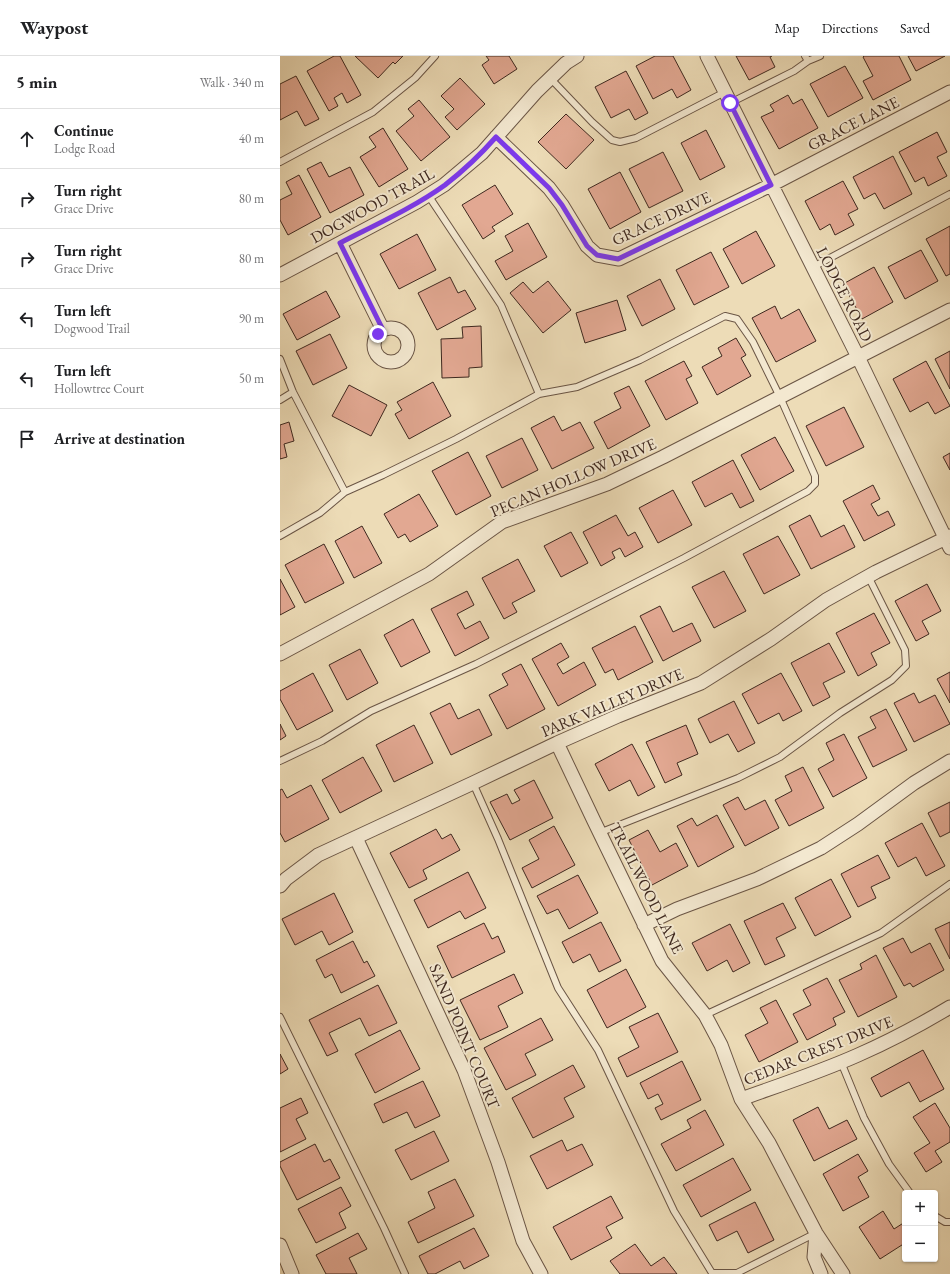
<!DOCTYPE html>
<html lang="en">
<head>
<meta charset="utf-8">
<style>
  :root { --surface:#fff; --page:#f2f2f2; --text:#202124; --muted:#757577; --line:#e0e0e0 }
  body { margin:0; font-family:"EB Garamond",serif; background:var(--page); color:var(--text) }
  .controls { position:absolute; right:12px; bottom:12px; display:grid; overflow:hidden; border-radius:4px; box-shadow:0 1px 3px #0004 }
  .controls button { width:36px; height:36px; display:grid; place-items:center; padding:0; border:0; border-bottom:1px solid var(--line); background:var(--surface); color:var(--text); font:20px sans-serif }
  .stop { position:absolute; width:12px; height:12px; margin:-9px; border:3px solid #7c3aed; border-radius:50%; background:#fff }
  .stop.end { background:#7c3aed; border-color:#fff; box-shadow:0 1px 4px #0008 }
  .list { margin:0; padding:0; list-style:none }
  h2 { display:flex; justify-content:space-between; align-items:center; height:52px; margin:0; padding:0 16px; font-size:17px }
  h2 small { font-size:13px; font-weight:400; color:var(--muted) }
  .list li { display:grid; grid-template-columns:26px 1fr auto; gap:12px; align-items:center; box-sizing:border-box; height:60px; padding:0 16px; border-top:1px solid var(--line) }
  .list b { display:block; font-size:15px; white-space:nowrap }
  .list p { margin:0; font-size:13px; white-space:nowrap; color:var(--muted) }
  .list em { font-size:13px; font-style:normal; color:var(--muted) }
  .icon { flex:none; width:22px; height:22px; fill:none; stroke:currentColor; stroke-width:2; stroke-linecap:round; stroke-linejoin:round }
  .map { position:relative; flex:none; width:670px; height:1218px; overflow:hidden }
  header { display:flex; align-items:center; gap:24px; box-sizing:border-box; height:56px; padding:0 20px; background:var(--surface); border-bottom:1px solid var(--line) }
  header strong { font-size:19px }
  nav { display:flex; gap:22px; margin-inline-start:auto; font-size:14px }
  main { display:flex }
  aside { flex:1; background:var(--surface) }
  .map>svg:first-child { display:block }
  .building { fill:#e2a892; stroke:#3e281f }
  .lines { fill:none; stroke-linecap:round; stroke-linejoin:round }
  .service-casing { stroke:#6a5545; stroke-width:8 }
  .minor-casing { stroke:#6a5545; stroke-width:15 }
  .service { stroke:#f3e8d0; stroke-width:6 }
  .minor { stroke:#f3e8d0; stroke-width:13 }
  .route { stroke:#7c3aed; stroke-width:5 }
  .labels { text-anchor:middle; stroke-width:4; stroke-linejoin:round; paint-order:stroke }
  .street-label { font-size:16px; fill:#3e281f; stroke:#f3e8d0 }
</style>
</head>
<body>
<header>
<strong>Waypost</strong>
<nav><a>Map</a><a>Directions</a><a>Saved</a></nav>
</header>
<main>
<aside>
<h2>5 min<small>Walk · 340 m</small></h2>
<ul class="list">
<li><svg class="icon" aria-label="ahead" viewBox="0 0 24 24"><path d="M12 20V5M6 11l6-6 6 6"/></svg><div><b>Continue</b><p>Lodge Road</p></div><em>40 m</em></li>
<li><svg class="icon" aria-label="right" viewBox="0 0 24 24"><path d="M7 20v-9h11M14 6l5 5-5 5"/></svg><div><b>Turn right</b><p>Grace Drive</p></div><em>80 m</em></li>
<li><svg class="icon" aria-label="right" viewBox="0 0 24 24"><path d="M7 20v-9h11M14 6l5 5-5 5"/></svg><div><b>Turn right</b><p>Grace Drive</p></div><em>80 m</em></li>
<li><svg class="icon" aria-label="left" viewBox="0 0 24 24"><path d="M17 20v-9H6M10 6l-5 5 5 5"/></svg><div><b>Turn left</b><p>Dogwood Trail</p></div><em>90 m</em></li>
<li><svg class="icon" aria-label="left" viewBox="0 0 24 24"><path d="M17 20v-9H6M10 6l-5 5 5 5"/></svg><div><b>Turn left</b><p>Hollowtree Court</p></div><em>50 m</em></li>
<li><svg class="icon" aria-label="arrive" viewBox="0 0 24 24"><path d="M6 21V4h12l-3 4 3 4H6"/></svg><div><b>Arrive at destination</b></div></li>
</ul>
</aside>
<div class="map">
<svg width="670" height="1218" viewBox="0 0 670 1218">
  <rect width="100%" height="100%" fill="#eddcb7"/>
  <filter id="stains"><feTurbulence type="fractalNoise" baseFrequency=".005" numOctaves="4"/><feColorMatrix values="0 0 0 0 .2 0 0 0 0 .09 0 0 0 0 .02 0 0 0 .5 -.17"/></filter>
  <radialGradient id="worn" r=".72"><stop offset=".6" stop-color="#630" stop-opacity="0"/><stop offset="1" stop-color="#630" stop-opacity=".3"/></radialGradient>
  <!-- building -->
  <path class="building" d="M54 0H60L81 39 67 47 62 37 54 42 58 50 49 55 27 15Z
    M75 0H123L115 8 113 6 98 22Z
    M206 0H229L237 13 214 28 202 9 209 4Z
    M375 0H393L411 34 397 42 392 33 373 43 356 10Z
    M456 0H492L490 1 495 11 469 24Z
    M584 0H619L631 24 593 44 583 25 593 20 583 1Z
    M628 0H665L636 15Z
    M565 10 583 42 548 61 530 28Z
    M346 15 368 57 355 64 349 53 331 62 315 31Z
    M16 20 39 63 25 70 17 55 0 64V28Z
    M180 22 205 48 177 74 165 61 174 53 161 40Z
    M508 39 513 48 522 43 538 72 499 93 481 61 494 55 490 49Z
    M139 44 170 81 141 105 116 75 134 60 128 53Z
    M286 58 314 84 286 113 258 86Z
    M103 72 128 113 99 131 80 101 96 91 89 81Z
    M426 74 445 111 420 124 401 87Z
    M657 76 667 96 657 101 667 120 648 130 644 121 635 126 619 96Z
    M383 96 403 135 369 152 349 113Z
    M613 100 632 138 604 153 595 137 584 143 573 121Z
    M41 106 49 121 70 111 84 139 50 157 27 113Z
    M340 116 361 156 330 173 308 133Z
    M19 119 41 161 8 179 0 164V144L12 138 6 126Z
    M563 125 578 153 568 158 574 169 555 179 550 168 540 174 525 145Z
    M215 129 233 158 212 171 215 175 203 183 182 149Z
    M248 167 267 201 226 224 215 205 233 195 225 180Z
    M670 170V218L666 220 646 183Z
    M476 175 495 210 462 228 443 193Z
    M137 178 156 214 119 233 100 198Z
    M641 194 658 225 625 243 608 211Z
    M431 196 449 231 414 249 396 214Z
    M594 211 613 246 582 263 563 228Z
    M170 221 178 237 185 234 196 253 157 274 138 237Z
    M380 223 395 253 362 270 347 240Z
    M268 225 291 254 263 277 230 237 243 226 253 237Z
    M46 235 60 261 17 284 3 258Z
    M337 244 346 274 305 287 296 257Z
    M495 250 501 263 519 253 536 285 496 306 472 262Z
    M201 270 202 311 189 312V321L162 322 161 283 183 282 182 271Z
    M50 278 67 312 33 329 16 295Z
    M456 282 466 299 461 302 471 320 437 339 422 311 442 300 438 292Z
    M670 295V333L655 303Z
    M404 305 412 320 406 323 418 347 386 364 365 325Z
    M646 305 670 350 655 358 648 346 630 356 613 323Z
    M153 326 171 360 129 383 115 358 122 354 117 346Z
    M69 329 107 349 91 380 52 360Z
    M349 330 370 370 328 393 314 366 341 352 334 337Z
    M564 351 584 391 546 410 526 370Z
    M274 360 282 375 300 366 314 392 272 413 251 372Z
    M9 366 14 385 4 388 7 401 0 403V369Z
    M495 381 514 415 480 434 461 399Z
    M242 382 258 414 222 432 206 400Z
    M188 396 211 440 176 459 152 415Z
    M670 397V414L663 401Z
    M453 404 474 445 460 452 452 437 425 451 412 426Z
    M593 429 600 443 591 448 598 460 608 455 615 469 584 485 563 445Z
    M393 434 412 469 378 487 359 452Z
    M139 438 158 470 130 486 125 478 118 482 104 458Z
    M336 459 348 480 355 476 363 491 345 501 340 492 332 496 335 502 321 510 303 476Z
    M530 459 541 481 564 469 575 491 531 513 509 470Z
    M82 470 102 507 74 522 55 485Z
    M291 476 308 507 281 521 264 490Z
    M498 480 520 519 484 538 463 498Z
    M44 488 64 527 25 547 5 509Z
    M238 503 255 535 232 547 237 556 224 563 202 522Z
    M444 515 466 555 434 572 412 531Z
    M0 523 15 551 0 559Z
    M647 528 661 555 642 565 649 578 636 585 615 545Z
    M187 535 194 549 177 558 185 573 200 565 209 582 175 600 151 553Z
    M380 550 393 576 412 567 421 585 383 605 360 560Z
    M594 557 610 587 591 597 597 609 578 620 556 577Z
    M133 563 150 596 121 611 104 579Z
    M355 570 373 606 338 624 333 613 325 617 312 592Z
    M281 587 289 601 277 608 283 618 304 606 316 629 278 650 252 603Z
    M549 587 565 616 543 627 550 641 533 650 511 607Z
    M80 593 98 627 67 644 49 609Z
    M241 608 265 653 227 673 209 639 228 629 222 618Z
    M670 616V647L657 623Z
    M33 617 53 655 17 674 0 643V635Z
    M501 617 522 655 503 665 499 657 478 668 462 638Z
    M634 637 639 647 655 639 670 668 634 686 614 647Z
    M454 645 475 687 458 696 448 678 430 687 418 663Z
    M170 647 178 663 199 653 212 679 171 699 150 657Z
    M606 653 627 694 593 711 578 681 596 672 590 661Z
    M0 668 6 680 0 684Z
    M134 669 153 707 114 726 96 689Z
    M406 669 418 698 397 707 402 719 385 727 366 686Z
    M564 678 587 722 553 741 538 713 554 704 546 687Z
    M352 688 375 731 358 740 350 724 329 735 315 708Z
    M83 701 102 735 60 757 42 724Z
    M523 711 544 752 509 770 495 744 512 735 505 720Z
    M254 724 273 762 230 784 210 746 227 738 232 748 240 744 234 734Z
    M31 729 49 763 5 786 0 777V734L2 733 7 742Z
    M458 741 465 754 485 744 499 772 465 790 443 749Z
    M670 746V776L660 781 648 757Z
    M437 759 454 791 418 811 397 770 412 762 417 770Z
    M642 767 665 810 646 820 636 801 618 811 605 787Z
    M274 770 295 809 252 832 242 812 259 803 249 784Z
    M156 773 162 783 171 778 180 794 143 814 147 823 129 832 110 797Z
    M368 774 380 796 396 787 408 810 372 829 349 784Z
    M598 799 610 822 591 831 596 842 578 851 561 818Z
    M188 816 206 852 185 863 180 855 148 872 134 844Z
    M298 819 318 857 289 873 278 853 267 858 257 840Z
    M551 823 571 861 535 880 515 842Z
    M54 837 73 876 49 889 42 875 15 889 2 863Z
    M503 847 516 872 496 882 505 900 485 909 464 865Z
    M321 866 341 905 319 916 310 898 293 907 282 886Z
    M670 866V903L655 873Z
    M204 867 212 883 218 880 225 896 172 922 157 890Z
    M450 868 470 907 453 916 447 904 427 915 412 887Z
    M623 882 631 897 650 887 664 914 633 931 630 927 624 930 603 892Z
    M73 885 84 907 87 905 95 920 61 937 52 918 45 922 36 904Z
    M596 899 617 941 578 961 559 924 582 913 580 908Z
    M346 913 366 951 327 972 307 934Z
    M234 918 243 937 218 950 228 971 200 984 180 944Z
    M547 922 565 956 553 962 556 969 527 984 513 958 531 949 523 934Z
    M98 929 117 967 89 980 80 962 49 977 58 995 47 1000 29 964Z
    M496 944 518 986 479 1006 465 979 488 967 480 952Z
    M378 957 398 996 347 1021 338 1002 359 991 349 971Z
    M261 962 273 984 245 998 256 1019 226 1034 204 992Z
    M120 974 140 1013 95 1037 75 998Z
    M643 994 664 1033 640 1046 629 1026 601 1041 591 1022Z
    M0 998 8 1013 0 1018Z
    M402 1005 421 1044 381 1064 375 1052 383 1048 378 1038 368 1043 360 1027Z
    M293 1009 305 1031 284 1042 294 1061 253 1082 232 1042Z
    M143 1025 160 1060 135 1072 127 1056 103 1067 94 1048Z
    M21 1042 28 1057 16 1063 26 1083 0 1096V1052Z
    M655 1047 670 1072V1086L655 1095 662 1106 646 1116 634 1097 650 1087 633 1061Z
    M538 1051 549 1073 567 1064 577 1083 534 1105 513 1064Z
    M425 1054 444 1089 396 1115 381 1088 411 1072 407 1064Z
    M154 1075 169 1105 131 1124 115 1094Z
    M282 1084 287 1095 302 1088 313 1109 267 1133 250 1100Z
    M35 1088 44 1106 50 1103 60 1122 17 1144 0 1110V1106Z
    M578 1098 588 1115 578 1121 589 1141 563 1155 543 1118Z
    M453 1102 471 1134 421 1161 403 1129Z
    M175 1123 194 1160 138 1187 128 1166 155 1152 148 1136Z
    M61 1131 71 1150 59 1157 66 1172 36 1187 18 1153Z
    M331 1140 343 1162 326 1171 332 1182 291 1204 273 1171Z
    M475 1146 494 1184 468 1197 457 1175 437 1185 429 1169Z
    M603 1155 614 1173 625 1166V1187L600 1203 579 1171Z
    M194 1172 209 1200 184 1213 180 1205 155 1218H148L139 1200Z
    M78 1177 87 1193 69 1202 77 1218H46L36 1199Z
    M355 1188 371 1210 384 1201 397 1218H340L330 1205Z"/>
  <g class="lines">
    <!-- service casing -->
    <g class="service-casing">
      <path id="service" d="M525 0 528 5 540 0
        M270 22 312 66 332 84 340 86 356 82 445 36
        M450 47 514 15 528 5
        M0 106 93 56 135 22 155 0
        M533 211 670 138
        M0 303 13 336 65 436
        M0 344 13 336
        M0 480 40 457 65 436 103 419 176 383 259 338 221 249 148 139
        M0 705 42 685 91 655 196 608 404 502 528 435 535 428V420L500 341 473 286 457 263 445 260 360 304 297 331 259 338
        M193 727 218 783 278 932 318 994 394 1155 432 1217H457L536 1177
        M319 777 458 722 500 701 560 657 612 624 626 610 625 594 588 520
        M425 959 601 877 670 828
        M0 961 104 1172 125 1218
        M561 1006 584 1062 609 1108 630 1137
        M655 1160 665 1166H670"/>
    </g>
    <!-- minor casing -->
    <g class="minor-casing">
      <path id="minor" d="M427 0 578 301 670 492
        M216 81 269 132 282 149 307 190 317 199 339 203 491 129 670 36
        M60 187 103 274
        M0 219 137 146 164 129 202 97 257 35 286 7 297 0
        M94 289a17 17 0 1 1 34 0a17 17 0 1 1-34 0Z
        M0 598 149 518 222 466 327 428 383 401 670 254
        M277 687 314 765 382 905 425 959 441 989 461 1043 489 1087 536 1177 563 1218
        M76 782 184 1014 218 1106 243 1185 261 1218
        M0 830 6 823 38 799 193 727 277 687 338 660 421 627 491 583 546 544 596 516 670 480
        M364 869 397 853 477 823 541 792 578 768 634 727 670 705
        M461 1043C500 1029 540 1016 578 999 610 985 640 969 670 951
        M536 1177 534 1201 541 1218
        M0 1189 12 1218"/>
    </g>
    <!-- service -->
    <use href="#service" class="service"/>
    <!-- minor -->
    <use href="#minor" class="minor"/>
  </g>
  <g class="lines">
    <!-- route -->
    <path class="route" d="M98 278 103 274 60 187C95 169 133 152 165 129 183 115 201 98 216 81L269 132 282 149 307 190 317 199 338 203 491 129 450 47"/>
  </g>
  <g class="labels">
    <!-- street labels -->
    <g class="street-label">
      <text transform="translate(573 67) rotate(-27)" y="6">GRACE LANE</text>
      <text transform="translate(92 149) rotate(-29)" y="6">DOGWOOD TRAIL</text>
      <text transform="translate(381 162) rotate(-25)" y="6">GRACE DRIVE</text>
      <text transform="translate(565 238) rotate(63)" y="6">LODGE ROAD</text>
      <text transform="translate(293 421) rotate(-23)" y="6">PECAN HOLLOW DRIVE</text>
      <text transform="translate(332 646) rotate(-23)" y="6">PARK VALLEY DRIVE</text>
      <text transform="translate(367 832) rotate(63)" y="6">TRAILWOOD LANE</text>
      <text transform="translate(185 980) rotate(67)" y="6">SAND POINT COURT</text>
      <text transform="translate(538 994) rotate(-22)" y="6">CEDAR CREST DRIVE</text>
    </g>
  </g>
  <rect width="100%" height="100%" filter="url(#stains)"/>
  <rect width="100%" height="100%" fill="url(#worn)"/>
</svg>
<div class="controls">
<button>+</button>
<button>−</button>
</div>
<div class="stop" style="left:450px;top:47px"></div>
<div class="stop end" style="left:98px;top:278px"></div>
</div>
</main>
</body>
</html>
